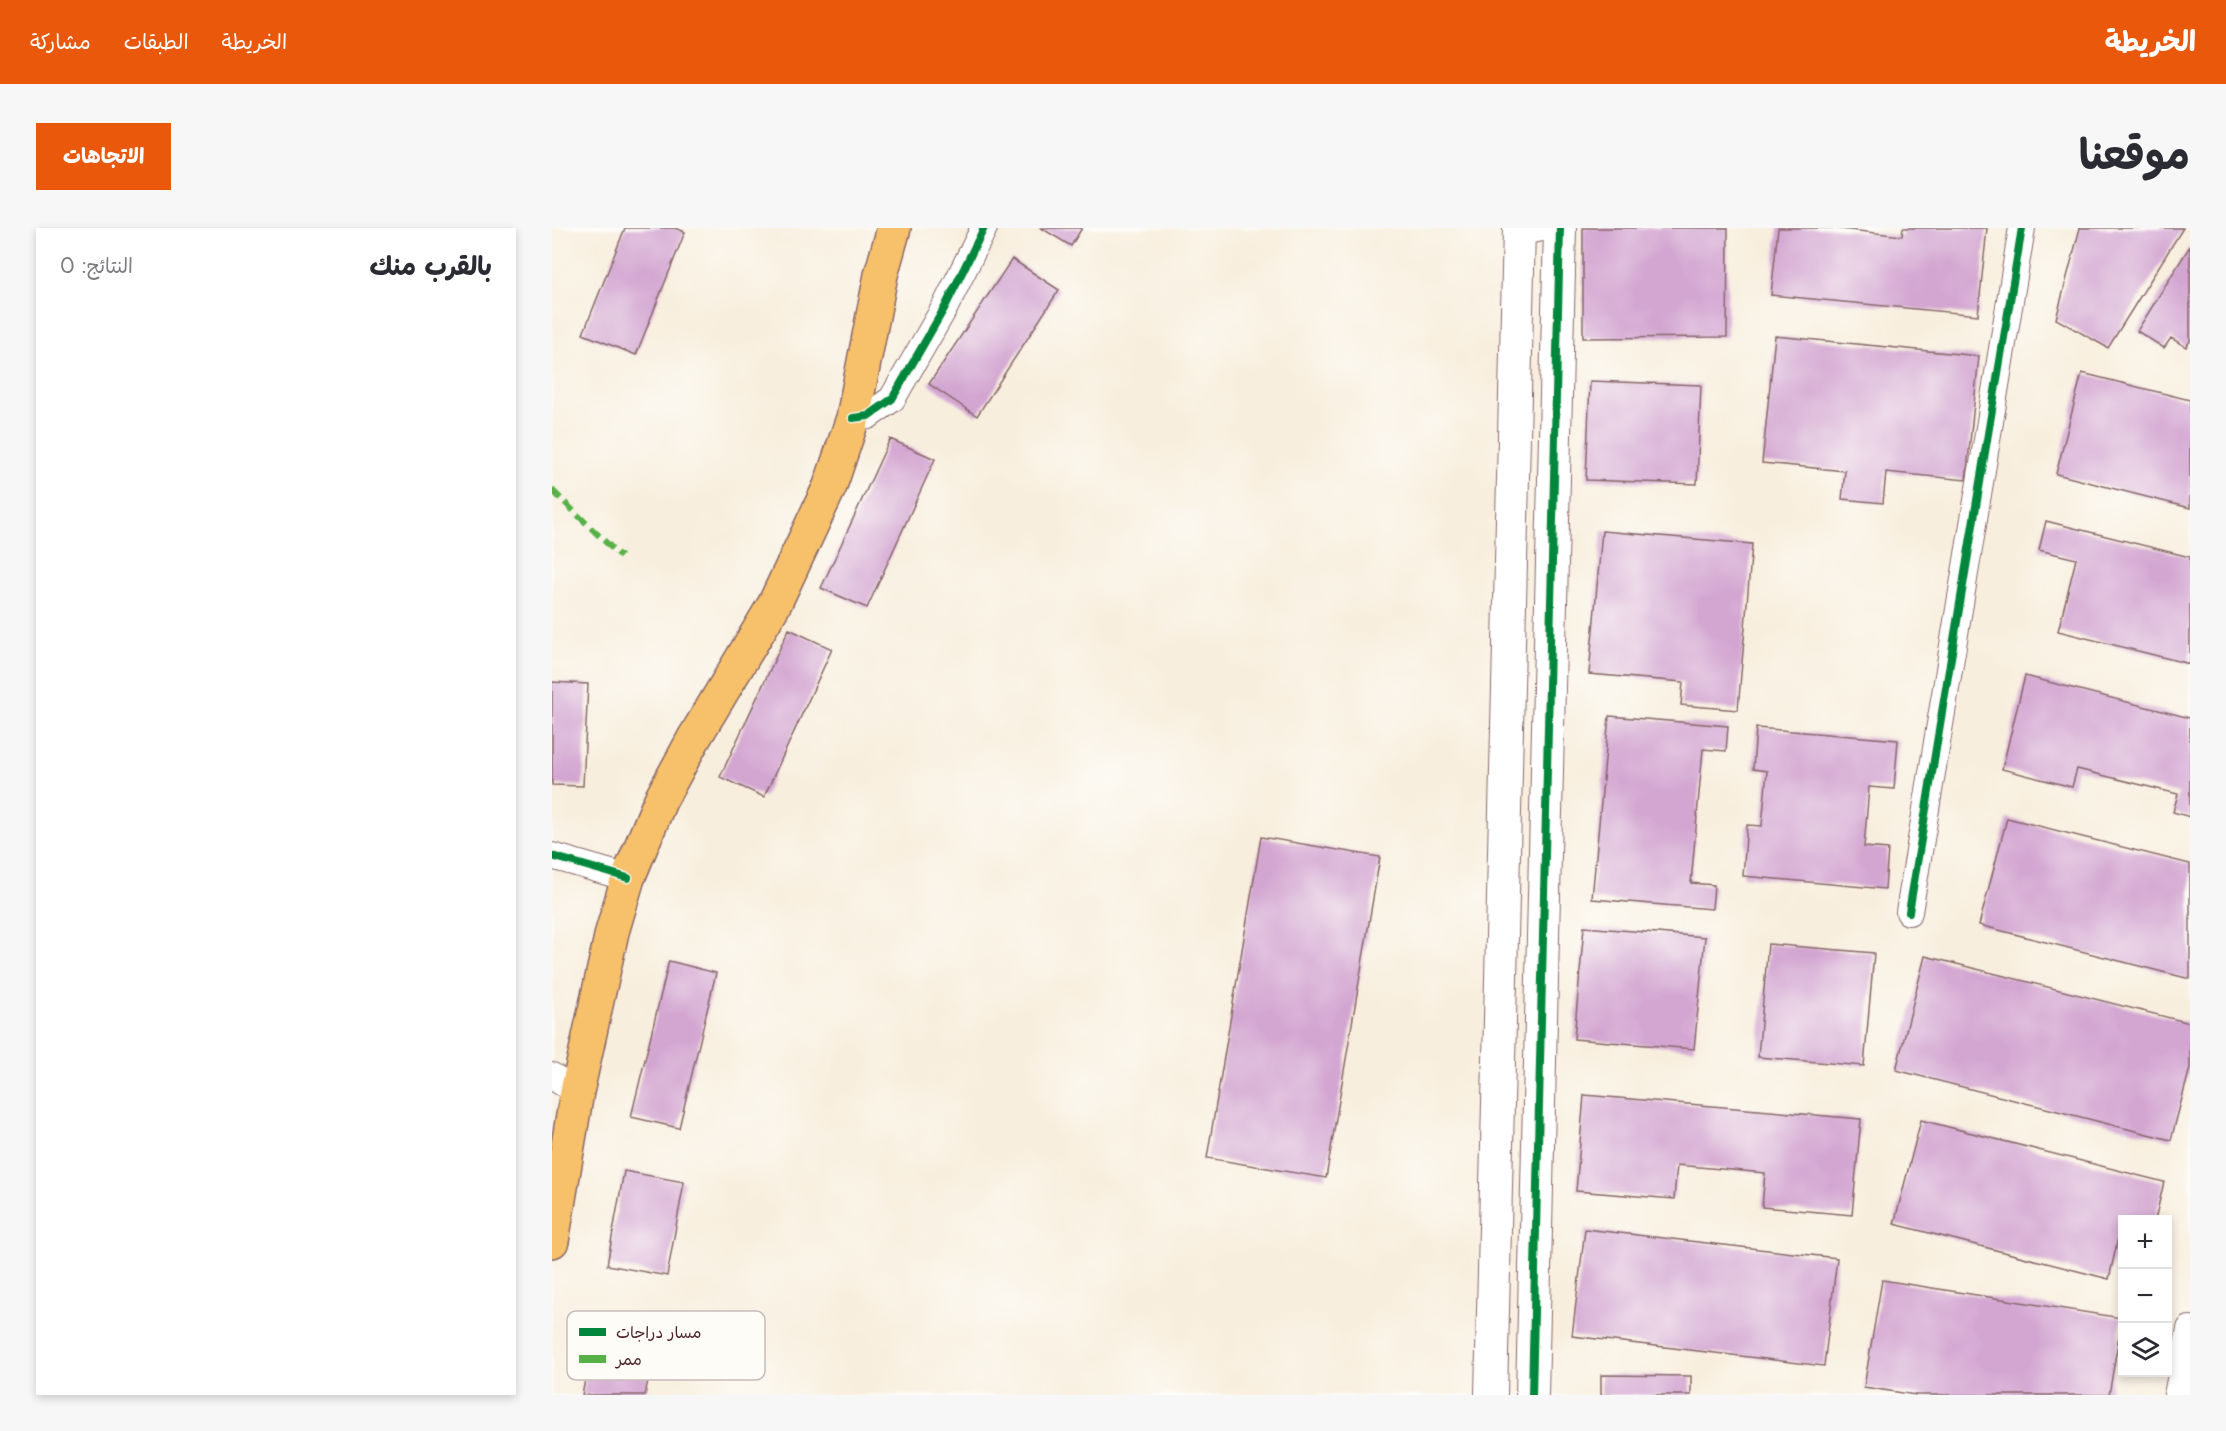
<!DOCTYPE html>
<html lang="ar">
<head>
<meta charset="utf-8">
<style>
  :root { --surface:#fff; --page:#f7f7f7; --text:#2b2b33; --muted:#7c7c81; --line:#e1e1e2; --accent:#ea580c }
  body { margin:0; font-family:"Playpen Sans","Playpen Sans Arabic",sans-serif; background:var(--page); color:var(--text); direction:rtl }
  .controls { position:absolute; right:18px; bottom:18px; display:grid; overflow:hidden; border-radius:0px; box-shadow:0 3px 9px #0003 }
  .controls button { width:54px; height:54px; display:grid; place-items:center; padding:0; border:0; border-bottom:2px solid var(--line); background:var(--surface); color:var(--text); font:30px sans-serif }
  .list { margin:0; padding:0; list-style:none }
  h2 { display:flex; justify-content:space-between; align-items:center; height:78px; margin:0; padding:0 24px; font-size:26px }
  h2 small { font-size:20px; font-weight:400; color:var(--muted) }
  .icon { flex:none; width:33px; height:33px; fill:none; stroke:currentColor; stroke-width:2; stroke-linecap:round; stroke-linejoin:round }
  .map { position:relative; flex:none; width:1638px; height:1167px; overflow:hidden; direction:ltr; border-radius:0px }
  header { display:flex; align-items:center; gap:36px; box-sizing:border-box; height:84px; padding:0 30px; background:var(--accent); color:#fff }
  header strong { font-size:28px }
  nav { display:flex; gap:33px; margin-inline-start:auto; font-size:21px }
  .intro { display:flex; align-items:center; justify-content:space-between; box-sizing:border-box; height:144px; padding:0 36px }
  h1 { margin:0; font-size:42px }
  .button { padding:15px 27px; border-radius:0px; background:var(--accent); color:#fff; font-size:21px; font-weight:700 }
  main { display:flex; gap:36px; padding:0 36px }
  aside { flex:1; background:var(--surface); border-radius:0px; box-shadow:0 3px 9px #0003 }
  .map>svg:first-child { display:block }
  .building { fill:#d3a6d2 }
  .lines { fill:none; stroke-linecap:round; stroke-linejoin:round }
  .minor-casing { stroke:#87676a; stroke-width:28 }
  .tertiary-casing { stroke:#87676a; stroke-width:34 }
  .primary-casing { stroke:#87676a; stroke-width:36 }
  .minor { stroke:#fff; stroke-width:26 }
  .tertiary { stroke:#fff; stroke-width:32 }
  .primary { stroke:#f7c06b; stroke-width:33 }
  .quiet { stroke:#57b146; stroke-width:6; stroke-dasharray:12 6; stroke-linecap:butt }
  .cycleway-casing { stroke:#fdfcf7; stroke-width:11 }
  .cycleway { stroke:#00873e; stroke-width:8 }
  .key { fill:#fdfcf7; stroke:#c7baba; stroke-width:1.5 }
  .key-label { font-size:16px; fill:#4a1f2b }
</style>
</head>
<body>
<header>
<strong>الخريطة</strong>
<nav><a>الخريطة</a><a>الطبقات</a><a>مشاركة</a></nav>
</header>
<div class="intro"><h1>موقعنا</h1><a class="button">الاتجاهات</a></div>
<main>
<div class="map">
<svg width="1638" height="1167" viewBox="0 0 1638 1167">
  <rect width="100%" height="100%" fill="#fdfcf7"/>
  <filter id="ink" filterUnits="userSpaceOnUse"><feTurbulence type="fractalNoise" baseFrequency=".0167" numOctaves="2"/><feDisplacementMap in="SourceGraphic" scale="12" xChannelSelector="R" yChannelSelector="G"/><feConvolveMatrix kernelMatrix="1 2 1 2 8 2 1 2 1" color-interpolation-filters="sRGB"/></filter>
  <filter id="wash" filterUnits="userSpaceOnUse"><feTurbulence type="fractalNoise" baseFrequency=".008" numOctaves="4" result="noise"/><feDisplacementMap in="SourceGraphic" scale="24" xChannelSelector="R" yChannelSelector="G"/><feGaussianBlur stdDeviation="1.35" result="paint"/><feColorMatrix in="noise" values="0 0 0 0 0 0 0 0 0 0 0 0 0 0 0 0 0 1.4 0 .05"/><feComposite in="paint" operator="in"/></filter>
  <g filter="url(#wash)">
    <rect width="100%" height="100%" fill="#f8eede"/>
    <g id="blocks">
      <!-- building -->
      <path class="building" d="M73 0H123L133 4 84 127 31 106Z
        M489 0H530L519 18Z
        M1031 0H1176L1175 109 1031 110Z
        M1226 0H1280L1350 8 1351 0H1435L1426 87 1219 67Z
        M1528 0H1631L1556 120 1504 91Z
        M1638 18V113L1634 119 1619 110 1612 120 1585 103Z
        M460 31 507 62 425 188 377 156Z
        M1223 108 1427 128 1414 252 1334 244 1331 275 1290 271 1293 243 1210 235Z
        M1530 145 1638 172V280L1504 246Z
        M1038 153 1149 157 1145 256 1034 252Z
        M338 211 383 231 315 380 269 360Z
        M1494 293 1638 329V436L1506 403 1524 331 1487 322Z
        M1050 303 1200 316 1186 482 1129 477 1131 454 1037 446Z
        M237 401 280 421 212 569 168 549Z
        M1473 448 1638 490V589L1621 584 1626 566 1525 541 1520 559 1450 541Z
        M0 454 36 456 31 558 0 557Z
        M1057 488 1176 498 1174 523 1151 521 1139 655 1162 657 1160 681 1040 671Z
        M1204 500 1346 512 1342 561 1317 559 1312 619 1336 621 1333 661 1191 648 1195 597 1210 598 1215 543 1201 541Z
        M1455 590 1638 636V751L1427 697Z
        M709 609 828 629 774 950 655 930Z
        M1032 699 1153 709 1142 821 1022 811Z
        M1216 716 1322 725 1312 838 1206 829Z
        M1373 728 1638 795V840L1619 912 1344 842Z
        M117 733 164 745 127 900 79 889Z
        M1032 867 1309 891 1300 987 1210 979 1213 945 1125 937 1122 971 1024 963Z
        M1369 892 1612 954 1603 992H1570L1557 1051 1342 996Z
        M72 943 132 954 115 1048 55 1037Z
        M1033 1001 1285 1030 1272 1138 1020 1108Z
        M1330 1052 1570 1090 1557 1167H1364L1312 1159Z
        M45 1091 106 1103 93 1167H30Z
        M1049 1147 1139 1148V1167H1049Z"/>
    </g>
  </g>
  <g filter="url(#ink)">
    <use href="#blocks" fill-opacity="0" stroke="#87676a" stroke-width="1.5"/>
    <g class="lines">
      <!-- minor casing -->
      <g class="minor-casing">
        <path id="minor" d="M967 4 991 0
          M301 190 316 188 340 171 393 79 432 0
          M0 628 76 650
          M1357 684 1470 0
          M0 848 25 864
          M1625 1167 1638 1101"/>
      </g>
      <!-- tertiary casing -->
      <g class="tertiary-casing">
        <path id="tertiary" d="M939 1167 967 0
          M980 1167 1008 0"/>
      </g>
      <!-- primary casing -->
      <g class="primary-casing">
        <path id="primary" d="M0 1013 25 864 60 704 76 650 108 573 141 512 222 377 278 258 301 190 329 47 342 0"/>
      </g>
      <!-- minor -->
      <use href="#minor" class="minor"/>
      <!-- tertiary -->
      <use href="#tertiary" class="tertiary"/>
      <!-- primary -->
      <use href="#primary" class="primary"/>
      <!-- quiet -->
      <path class="quiet" d="M0 262 69 329"/>
      <!-- cycleway casing -->
      <g class="cycleway-casing">
        <path id="cycleway" d="M301 190 316 188 340 171 393 79 432 0
          M0 628 76 650
          M1357 684 1470 0
          M980 1167 1008 0"/>
      </g>
      <!-- cycleway -->
      <use href="#cycleway" class="cycleway"/>
    </g>
  </g>
  <!-- legend -->
  <rect x="15" y="1083" width="198" height="69" rx="9" class="key"/>
  <rect x="27" y="1100" width="27" height="8" fill="#00873e"/>
  <rect x="27" y="1127" width="27" height="8" fill="#57b146"/>
  <g class="key-label">
    <text x="64" y="1110">مسار دراجات</text>
    <text x="64" y="1137">ممر</text>
  </g>
</svg>
<div class="controls">
<button>+</button>
<button>−</button>
<button><svg class="icon" aria-label="layers" viewBox="0 0 24 24"><path d="M12 4l9 5-9 5-9-5zM3 14l9 5 9-5"/></svg></button>
</div>
</div>
<aside>
<h2>بالقرب منك<small>النتائج: 0</small></h2>
<ul class="list">
</ul>
</aside>
</main>
</body>
</html>
